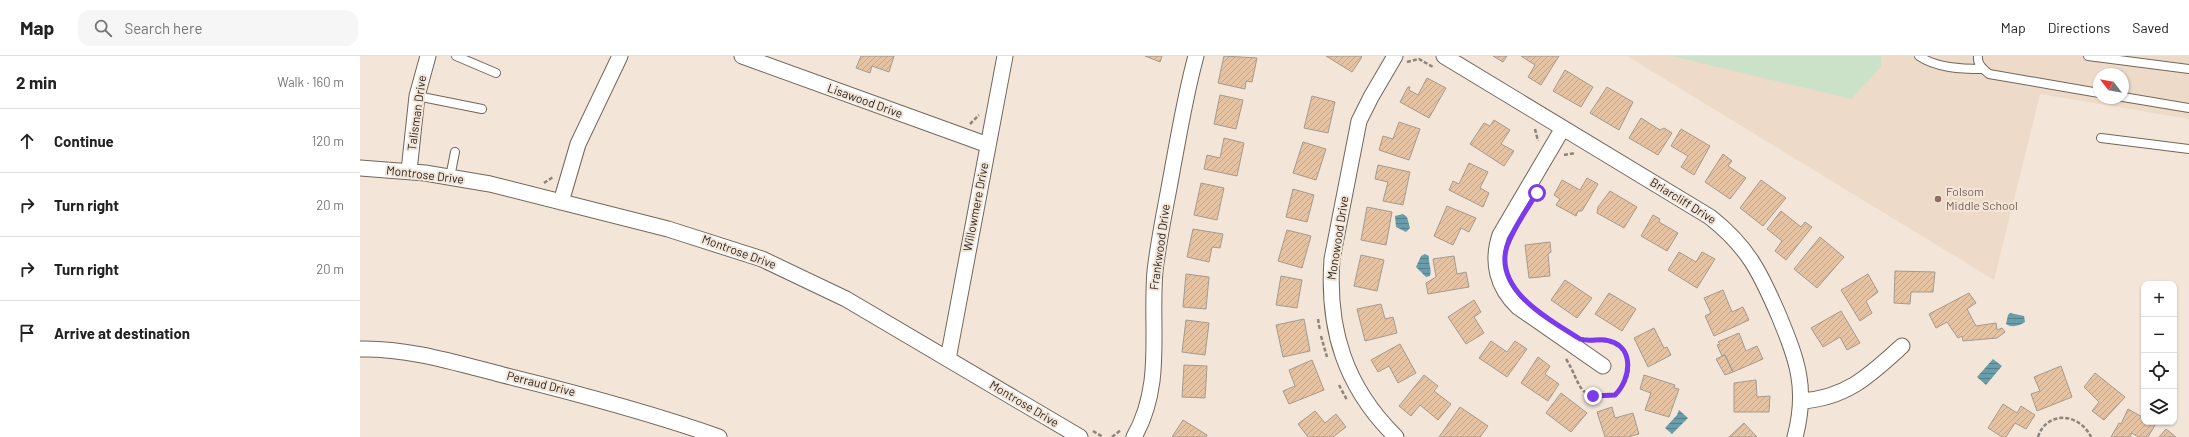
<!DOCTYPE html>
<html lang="en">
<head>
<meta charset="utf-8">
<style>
  :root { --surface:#fff; --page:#f6f6f6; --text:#222; --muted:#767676; --line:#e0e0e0 }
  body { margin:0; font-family:Barlow,sans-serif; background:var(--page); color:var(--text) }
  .controls { position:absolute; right:12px; bottom:12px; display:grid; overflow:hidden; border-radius:8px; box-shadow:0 1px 3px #0004 }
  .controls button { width:36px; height:36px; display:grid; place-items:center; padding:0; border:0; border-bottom:1px solid var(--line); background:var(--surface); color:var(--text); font:20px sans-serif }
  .compass { position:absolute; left:1733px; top:12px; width:36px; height:36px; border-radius:50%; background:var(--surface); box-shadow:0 1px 3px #0004; rotate:301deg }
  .stop { position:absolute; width:12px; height:12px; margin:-9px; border:3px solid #7c3aed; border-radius:50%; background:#fff }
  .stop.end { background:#7c3aed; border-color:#fff; box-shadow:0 1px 4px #0008 }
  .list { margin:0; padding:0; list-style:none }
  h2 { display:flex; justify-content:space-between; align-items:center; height:52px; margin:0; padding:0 16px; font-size:17px }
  h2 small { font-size:13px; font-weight:400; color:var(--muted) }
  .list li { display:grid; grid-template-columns:26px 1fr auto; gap:12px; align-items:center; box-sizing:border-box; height:64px; padding:0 16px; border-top:1px solid var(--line) }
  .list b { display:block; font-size:15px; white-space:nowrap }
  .list em { font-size:13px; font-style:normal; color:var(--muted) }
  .icon { flex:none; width:22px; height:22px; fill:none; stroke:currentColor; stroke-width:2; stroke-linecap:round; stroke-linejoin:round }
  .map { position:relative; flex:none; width:1829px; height:381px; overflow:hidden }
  header { display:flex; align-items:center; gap:24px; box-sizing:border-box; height:56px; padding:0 20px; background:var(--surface); border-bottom:1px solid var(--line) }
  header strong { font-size:19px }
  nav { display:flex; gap:22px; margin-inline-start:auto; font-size:14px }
  .search { width:280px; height:36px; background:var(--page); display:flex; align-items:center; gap:10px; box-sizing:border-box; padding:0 14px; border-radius:12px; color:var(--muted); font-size:15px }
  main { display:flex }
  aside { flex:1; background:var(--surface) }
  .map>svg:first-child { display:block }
  .built { fill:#eddac8; fill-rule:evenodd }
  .park { fill:#cbe2c8 }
  .water { fill:url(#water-rules) }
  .building { fill:url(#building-hatch); stroke:#a69a8e }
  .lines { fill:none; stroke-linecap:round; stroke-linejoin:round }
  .service-casing { stroke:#71665b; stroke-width:10 }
  .minor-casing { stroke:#71665b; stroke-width:17 }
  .path { stroke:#8d847b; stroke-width:2.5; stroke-dasharray:4 2; stroke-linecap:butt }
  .service { stroke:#fff; stroke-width:8 }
  .minor { stroke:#fff; stroke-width:15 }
  .route { stroke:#7c3aed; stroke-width:5 }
  .education-dot { fill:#8d6e63; stroke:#f3e6d9; stroke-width:1.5 }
  .labels { text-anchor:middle; stroke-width:4; stroke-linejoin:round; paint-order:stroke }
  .street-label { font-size:12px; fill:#2b2622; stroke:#f3e6d9 }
  .education-label { font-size:12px; fill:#785e54; stroke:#f3e6d9; text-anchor:start }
</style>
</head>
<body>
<header>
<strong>Map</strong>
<div class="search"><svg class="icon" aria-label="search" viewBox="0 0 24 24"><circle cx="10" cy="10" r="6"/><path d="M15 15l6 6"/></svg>Search here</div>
<nav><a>Map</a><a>Directions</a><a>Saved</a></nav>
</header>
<main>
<aside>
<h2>2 min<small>Walk · 160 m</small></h2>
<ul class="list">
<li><svg class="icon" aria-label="ahead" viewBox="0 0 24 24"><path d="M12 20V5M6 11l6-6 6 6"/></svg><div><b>Continue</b></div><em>120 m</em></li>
<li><svg class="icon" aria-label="right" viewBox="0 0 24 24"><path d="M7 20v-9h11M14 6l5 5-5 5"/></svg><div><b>Turn right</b></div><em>20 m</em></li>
<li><svg class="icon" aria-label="right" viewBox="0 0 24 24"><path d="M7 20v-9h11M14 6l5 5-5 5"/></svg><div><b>Turn right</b></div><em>20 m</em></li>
<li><svg class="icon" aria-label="arrive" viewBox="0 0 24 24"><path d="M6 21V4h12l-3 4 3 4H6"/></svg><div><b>Arrive at destination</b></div></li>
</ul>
</aside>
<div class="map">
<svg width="1829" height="381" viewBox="0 0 1829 381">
  <defs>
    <pattern id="water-rules" width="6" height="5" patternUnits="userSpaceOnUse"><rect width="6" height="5" fill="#699dab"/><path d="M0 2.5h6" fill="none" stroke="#57808b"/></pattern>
    <pattern id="building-hatch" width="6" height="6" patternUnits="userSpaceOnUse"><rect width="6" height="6" fill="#e5c3a2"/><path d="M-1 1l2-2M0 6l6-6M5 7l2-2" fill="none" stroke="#c5a78b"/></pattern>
  </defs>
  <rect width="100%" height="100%" fill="#f3e6d9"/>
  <!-- built -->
  <path class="built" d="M1267 0H1829V63L1680 38 1634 224ZM1739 18H1763V42H1739Z"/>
  <!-- park -->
  <path class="park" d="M1312 0H1521V11L1491 43Z"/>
  <!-- water -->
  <path class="water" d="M1043 158 1047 161 1050 172 1046 176 1036 171 1035 160Z
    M1065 198 1069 200C1068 207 1072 213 1070 220L1066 221 1056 211 1061 200Z
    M1650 257 1664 260 1665 266C1659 270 1652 272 1646 268L1648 259Z
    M1633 303 1642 310 1626 329 1617 321Z
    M1319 354 1328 362 1312 378 1305 372 1317 359Z"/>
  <!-- building -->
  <path class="building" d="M501 0H534L529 16 512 10 510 17 496 12Z
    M785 0H802L800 6Z
    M864 0 897 2 892 26 886 25 885 33 858 27Z
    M966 0H1001L1002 1 992 16Z
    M1133 0H1147L1143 6Z
    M1161 0H1199L1181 29 1168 21 1175 9Z
    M1205 14 1233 31 1221 51 1193 35Z
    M1067 22 1086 32 1069 62 1040 46 1048 31H1050L1049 34 1058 39Z
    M1247 31 1273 46 1259 74 1230 57Z
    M860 39 883 44 876 73 854 68Z
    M952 40 975 46 968 77 944 72Z
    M1281 62 1300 74 1304 72 1312 77 1298 99 1269 82Z
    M1134 64 1150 74 1141 88 1154 95 1144 110 1110 88 1124 67 1130 70Z
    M1039 66 1060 73 1049 104 1019 94 1023 80 1033 83Z
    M1321 73 1350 90 1334 119 1321 111 1328 100 1311 90Z
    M864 82 884 87 877 120 844 113 847 99 860 102Z
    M943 86 966 93 956 124 933 117Z
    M1363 98 1372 105 1368 110 1386 122 1370 143 1345 126Z
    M1109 107 1128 116 1120 132 1129 137 1123 151 1089 134 1093 125 1099 128Z
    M1018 109 1050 116 1043 149 1023 145 1028 126 1015 123Z
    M1227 122 1238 128 1222 155H1218L1216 160 1196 149 1200 143 1194 139 1202 124 1220 134Z
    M1401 124 1426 142 1403 170 1380 152Z
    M841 127 864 132 857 164 834 159Z
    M933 133 954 139 947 166 926 161Z
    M1250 135 1277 151 1264 172 1237 157 1238 151Z
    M1087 150 1116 162 1109 176 1101 172 1093 189 1074 180Z
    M1007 151 1032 156 1026 189 1001 184Z
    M1421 155 1441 171 1445 166 1452 171 1426 204 1415 195 1422 185 1407 173Z
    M1293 159 1300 163 1299 166 1318 177 1307 195 1281 180Z
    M833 173 863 178 860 192 852 191 849 206 827 201Z
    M927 174 951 180 942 212 918 205Z
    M1460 181 1484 201 1457 232 1434 213Z
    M1190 186 1191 196 1188 198 1190 220 1169 222 1165 189Z
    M1319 196 1336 206 1342 196 1355 203 1337 232 1308 214Z
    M1001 199 1024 204 1017 235 994 230Z
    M1094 200 1097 218 1106 216 1109 231 1068 238 1066 227 1076 221 1073 203Z
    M1535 215 1575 216 1573 236H1551L1550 248 1534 247Z
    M826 218 849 221 846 253 823 251Z
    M1508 218 1518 236 1506 245 1512 257 1500 265 1481 234Z
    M921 220 942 224 937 252 916 249Z
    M1205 224 1232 242 1217 262 1191 244Z
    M1363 234 1372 256 1383 251 1389 264 1354 280 1345 260 1351 257 1344 242Z
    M1249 237 1276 253 1262 275 1235 258Z
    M1609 237 1616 247 1607 253 1616 270 1636 267 1637 274 1642 272 1645 276 1637 282 1603 285 1602 280 1598 282 1587 266 1576 272 1569 258Z
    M1114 244 1121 256 1114 261 1124 277 1106 288 1088 261Z
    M1021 248 1025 263 1033 261 1037 277 1005 285 997 253Z
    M1481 255 1500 287 1487 294 1480 281 1463 291 1451 272Z
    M944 263 950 295 923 301 916 269Z
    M826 264 849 267 845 299 822 296Z
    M1294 272 1304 292 1307 291 1311 299 1288 311 1274 282Z
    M1379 277 1386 295 1397 290 1403 303 1373 316 1365 299 1362 300 1357 289 1360 288 1358 286Z
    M1131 285 1147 296 1155 285 1167 293 1147 321 1119 302Z
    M1040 288 1056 317 1038 327 1029 310 1018 316 1011 304Z
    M1365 299 1373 316 1365 319 1356 303Z
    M1178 301 1190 310 1185 318 1199 328 1188 345 1161 327Z
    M952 304 964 334 929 348 923 335 935 330 929 314Z
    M824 309 847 310 845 342 822 341Z
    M1701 310 1712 341 1677 355 1671 338 1680 335 1674 321Z
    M1735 317 1765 341 1744 364 1732 355 1739 346 1724 331Z
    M1064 319 1078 330 1074 335 1091 348 1078 364 1060 349 1051 360 1039 350Z
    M1284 319 1315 329 1314 332 1319 333 1309 361 1285 354 1291 337 1280 333Z
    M1396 324 1397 341 1410 340 1409 356H1374V327Z
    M1201 337 1227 357 1211 376 1186 357Z
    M1643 348 1657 357 1661 350 1675 359 1666 373 1655 367 1646 381H1642L1628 372Z
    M1100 351 1128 370 1120 381H1079Z
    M1252 351 1255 362 1273 357 1279 378 1268 381H1245L1237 356Z
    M1768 353 1784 362V366L1795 369 1788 381H1778L1772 377 1770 381H1751L1759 367 1761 368Z
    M955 355 965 367 976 358 986 371 973 381H948L938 368Z
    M823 364 847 379 846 381H812Z
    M1384 367 1397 381H1369Z
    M1806 373 1816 381H1799Z"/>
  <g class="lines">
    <!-- service casing -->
    <g class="service-casing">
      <path id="service" d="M96 0 136 17
        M1559 0C1576 12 1602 13 1622 13
        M1618 0C1617 8 1623 13 1629 18L1739 37
        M1728 0 1829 13
        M57 40 122 53
        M1763 41 1829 52
        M1741 82 1829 93
        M90 121 95 96"/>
    </g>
    <!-- minor casing -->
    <g class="minor-casing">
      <path id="minor" d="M382 0 628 89
        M1035 0 1011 41 999 65 972 203C967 273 985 331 1036 381
        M1084 0 1350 161C1388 191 1400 216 1419 260 1437 304 1448 332 1435 381
        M1203 72 1140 179C1131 206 1137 231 1158 251L1243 310
        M0 112 65 117 130 128 308 173 402 203 486 243 720 381
        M49 115 57 40 68 0
        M201 146 218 88 260 0
        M0 293C49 292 96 307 143 319 216 337 288 356 359 381
        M588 303 645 0
        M1441 345C1487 342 1510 319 1542 290
        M774 381C804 328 790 274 795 215 799 180 807 145 813 110 820 73 826 36 836 0"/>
    </g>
    <!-- path -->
    <path class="path" d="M1047 6 1059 3 1073 11
      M610 68 619 59
      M1175 73 1178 85
      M1204 99 1215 97
      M184 127 193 121
      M958 263 960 275
      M961 280 967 301
      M1206 303C1222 328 1216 346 1255 339 1281 315 1269 282 1233 285
      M979 329 987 344
      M733 375 743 381
      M752 381 761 374
      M1678 381C1686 355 1719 356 1731 381"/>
    <!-- service -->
    <use href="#service" class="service"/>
    <!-- minor -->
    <use href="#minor" class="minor"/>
  </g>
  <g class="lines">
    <!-- route -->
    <path class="route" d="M1177 137C1167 153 1154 171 1147 190 1133 234 1190 264 1220 283 1229 286 1236 283 1245 284 1275 288 1272 322 1255 339L1233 340"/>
  </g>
  <!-- markers -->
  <circle class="education-dot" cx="1578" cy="143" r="4"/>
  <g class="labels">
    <!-- street labels -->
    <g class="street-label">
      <text transform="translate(505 45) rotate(20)" y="4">Lisawood Drive</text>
      <text transform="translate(57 57) rotate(-82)" y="4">Talisman Drive</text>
      <text transform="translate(65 119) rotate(7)" y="4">Montrose Drive</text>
      <text transform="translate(1323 145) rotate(32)" y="4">Briarcliff Drive</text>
      <text transform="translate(616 151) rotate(-79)" y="4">Willowmere Drive</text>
      <text transform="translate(978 182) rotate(-81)" y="4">Monowood Drive</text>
      <text transform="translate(800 191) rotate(-82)" y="4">Frankwood Drive</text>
      <text transform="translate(379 196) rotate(20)" y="4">Montrose Drive</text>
      <text transform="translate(181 328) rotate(14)" y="4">Perraud Drive</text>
      <text transform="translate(664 348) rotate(31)" y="4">Montrose Drive</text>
    </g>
    <!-- education labels -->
    <g class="education-label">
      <text x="1586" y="140">Folsom<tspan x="1586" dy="14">Middle School</tspan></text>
    </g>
  </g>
</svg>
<div class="controls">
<button>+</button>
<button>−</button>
<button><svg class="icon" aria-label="locate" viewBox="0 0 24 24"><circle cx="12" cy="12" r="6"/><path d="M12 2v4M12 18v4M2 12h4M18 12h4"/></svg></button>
<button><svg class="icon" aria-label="layers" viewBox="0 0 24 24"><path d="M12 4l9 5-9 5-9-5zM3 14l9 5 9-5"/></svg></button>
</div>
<svg class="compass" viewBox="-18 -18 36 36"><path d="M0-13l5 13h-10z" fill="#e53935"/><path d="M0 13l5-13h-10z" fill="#767676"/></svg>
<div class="stop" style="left:1177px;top:137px"></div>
<div class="stop end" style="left:1233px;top:340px"></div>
</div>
</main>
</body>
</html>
